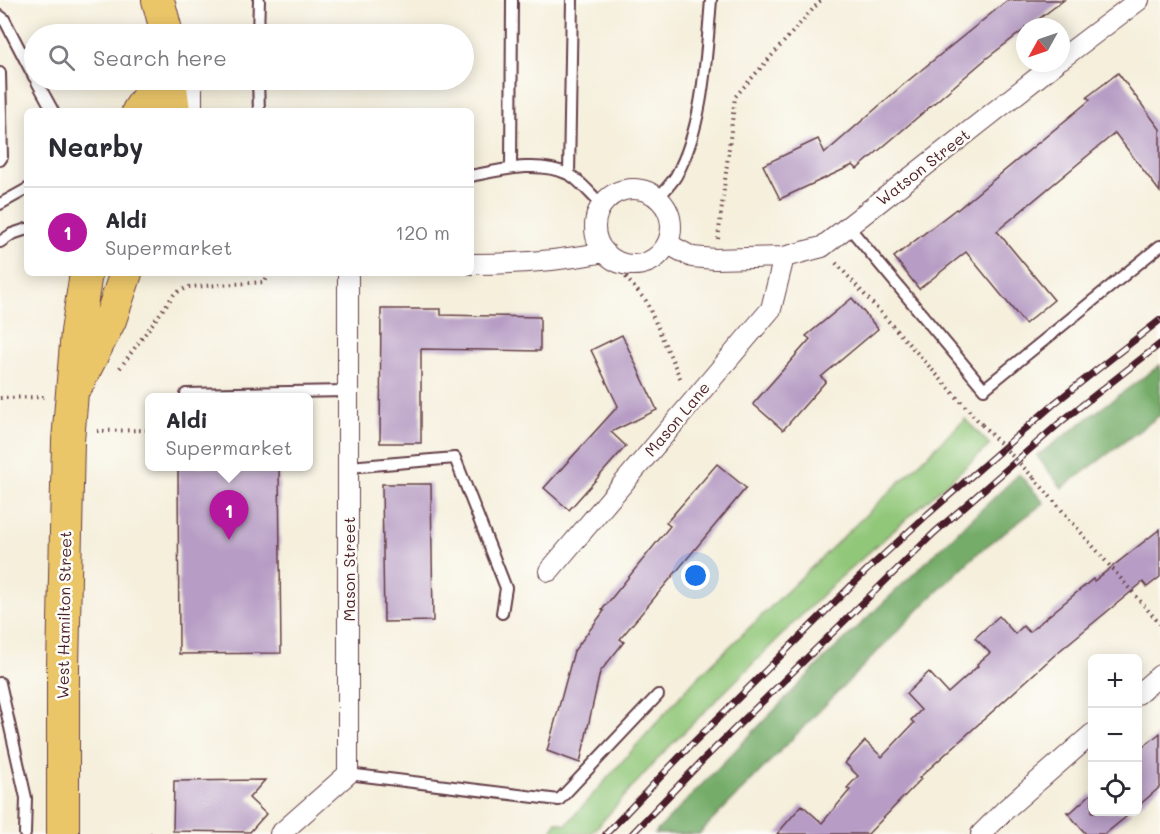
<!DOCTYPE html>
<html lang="en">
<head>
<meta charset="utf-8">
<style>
  :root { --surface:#fff; --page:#f2f2f3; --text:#2b2b33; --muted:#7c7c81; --line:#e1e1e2; --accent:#b5179e }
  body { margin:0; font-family:Mali,sans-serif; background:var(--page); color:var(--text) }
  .controls { position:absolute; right:18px; bottom:18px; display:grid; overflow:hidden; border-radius:9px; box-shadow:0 3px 15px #0003 }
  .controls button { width:54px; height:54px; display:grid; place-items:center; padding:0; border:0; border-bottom:2px solid var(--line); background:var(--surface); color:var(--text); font:30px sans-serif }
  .compass { position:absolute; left:1016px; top:18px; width:54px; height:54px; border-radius:50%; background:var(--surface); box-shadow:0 3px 15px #0003; rotate:230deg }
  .you { position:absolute; left:696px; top:576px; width:21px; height:21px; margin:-15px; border:4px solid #fff; border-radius:50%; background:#1a73e8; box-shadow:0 0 0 9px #1a73e833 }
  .badge { display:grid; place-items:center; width:39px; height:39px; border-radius:50%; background:var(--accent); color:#fff; font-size:20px; font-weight:700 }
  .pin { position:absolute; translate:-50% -50px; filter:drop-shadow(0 2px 3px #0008) }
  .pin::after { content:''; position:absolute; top:32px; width:21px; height:18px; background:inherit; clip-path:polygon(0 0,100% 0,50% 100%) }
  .popup { position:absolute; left:145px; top:393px; width:168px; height:78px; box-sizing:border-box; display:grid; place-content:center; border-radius:9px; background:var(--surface); filter:drop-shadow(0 2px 4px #0005); font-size:20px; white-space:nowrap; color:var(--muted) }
  .popup b { font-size:22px; color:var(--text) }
  .popup::after { content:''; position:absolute; left:50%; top:100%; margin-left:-12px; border:12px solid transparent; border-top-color:var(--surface) }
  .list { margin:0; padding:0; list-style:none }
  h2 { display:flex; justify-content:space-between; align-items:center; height:78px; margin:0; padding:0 24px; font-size:26px }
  h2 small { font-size:20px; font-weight:400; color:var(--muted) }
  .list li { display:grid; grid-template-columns:39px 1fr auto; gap:18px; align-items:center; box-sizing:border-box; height:90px; padding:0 24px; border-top:2px solid var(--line) }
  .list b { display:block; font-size:22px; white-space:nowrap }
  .list p { margin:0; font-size:20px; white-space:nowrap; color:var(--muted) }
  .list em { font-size:20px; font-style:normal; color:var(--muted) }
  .icon { flex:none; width:33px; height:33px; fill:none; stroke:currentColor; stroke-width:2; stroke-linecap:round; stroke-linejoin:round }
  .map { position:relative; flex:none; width:1160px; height:834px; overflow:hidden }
  .search { position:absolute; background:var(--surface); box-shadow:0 3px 15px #0003; left:24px; top:24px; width:450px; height:66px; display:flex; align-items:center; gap:15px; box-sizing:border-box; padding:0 21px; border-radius:33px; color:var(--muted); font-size:22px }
  .panel { position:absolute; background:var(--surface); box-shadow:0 3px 15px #0003; left:24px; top:108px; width:450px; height:168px; border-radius:9px }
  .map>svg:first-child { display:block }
  .green { fill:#91c779; stroke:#6e7352; stroke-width:1.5 }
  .forest { fill:#74ac69; stroke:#5f664a; stroke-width:1.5 }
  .building { fill:#b79dc5 }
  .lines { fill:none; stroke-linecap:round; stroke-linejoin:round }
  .lane-casing { stroke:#643e46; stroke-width:14 }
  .street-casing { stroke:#643e46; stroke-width:22 }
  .primary-casing { stroke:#643e46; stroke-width:34 }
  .path { stroke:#643e46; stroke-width:4; stroke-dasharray:1.5 4.5; stroke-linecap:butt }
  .lane { stroke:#fff; stroke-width:10 }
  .street { stroke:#fff; stroke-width:20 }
  .primary { stroke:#ebc669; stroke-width:32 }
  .rail-casing { stroke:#4a1f2b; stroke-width:7 }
  .rail { stroke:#fdfcf7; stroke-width:4.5; stroke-dasharray:14; stroke-linecap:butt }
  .path-bridge { stroke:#643e46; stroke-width:4; stroke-dasharray:1.5 4.5; stroke-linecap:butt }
  .labels { text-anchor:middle; stroke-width:5; stroke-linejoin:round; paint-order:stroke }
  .street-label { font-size:16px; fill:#4a1f2b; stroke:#fdfcf7 }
</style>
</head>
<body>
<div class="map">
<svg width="1160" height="834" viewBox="0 0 1160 834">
  <rect width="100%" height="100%" fill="#fdfcf7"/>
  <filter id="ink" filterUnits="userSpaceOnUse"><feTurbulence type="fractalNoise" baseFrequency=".0167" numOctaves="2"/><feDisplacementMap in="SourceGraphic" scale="12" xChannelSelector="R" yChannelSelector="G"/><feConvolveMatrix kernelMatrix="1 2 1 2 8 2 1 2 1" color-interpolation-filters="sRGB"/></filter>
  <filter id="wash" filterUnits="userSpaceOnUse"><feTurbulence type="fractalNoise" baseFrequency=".008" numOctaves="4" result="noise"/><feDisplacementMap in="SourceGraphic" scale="24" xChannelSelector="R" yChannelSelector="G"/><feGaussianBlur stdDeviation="1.35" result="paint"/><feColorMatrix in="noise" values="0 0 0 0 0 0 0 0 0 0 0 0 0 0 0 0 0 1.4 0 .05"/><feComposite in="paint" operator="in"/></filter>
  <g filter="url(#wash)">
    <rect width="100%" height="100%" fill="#f5efdc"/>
    <!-- green -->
    <path class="green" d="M965 419 990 445 832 585 661 755 591 834H549L557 822 566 825 690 685Z"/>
    <!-- forest -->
    <path class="forest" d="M1160 365V415L1062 488 1037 456Z
      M1019 474 1044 503 980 551 925 603 699 834H654L824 659Z"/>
    <g id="blocks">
      <!-- building -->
      <path class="building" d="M1008 0H1064L1028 27H1025V29L987 58 857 169 853 165 780 199 763 165 818 139 825 153 904 84Z
        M1118 73 1160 129V192L1115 133 997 231 1054 300 1025 324 966 252 919 289 894 257 956 209 957 210 1090 100 1087 97Z
        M852 298 878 329 821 377 826 381 783 430 753 404 810 339 806 336Z
        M381 309H441V315L540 317V351L421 349V443H380Z
        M622 335 657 410 611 432 626 446 569 510 544 488 618 406 591 350Z
        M717 464 746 488 620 639 624 642 600 672 580 763 547 751 574 651 604 611 602 610 670 526 666 523Z
        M178 466H279L281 653 179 654Z
        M382 484H431L433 621 384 622Z
        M1160 529V577L1147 587 1143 582 1058 652 919 778 921 779 868 834H777L802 805 822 823 850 790 847 788 858 776 845 763 865 741 882 757 914 723 911 720 921 710 906 694 929 672 948 693 978 666 977 664 990 653 975 638 999 616 1015 634 1023 626 1029 632 1093 579 1094 581Z
        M1160 733V787L1137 807V752Z
        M265 780 249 798 266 814 250 832 173 831 174 781Z
        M1092 793V812H1132L1105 834H1086L1067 812H1071Z"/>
    </g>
  </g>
  <g filter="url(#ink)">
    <use href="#blocks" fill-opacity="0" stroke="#643e46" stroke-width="1.5"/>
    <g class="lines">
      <!-- lane casing -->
      <g class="lane-casing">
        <path id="lane" d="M0 16 4 19 34 77
          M258 34 259 0
          M0 73 2 157 0 160
          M36 80 53 111
          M258 80 259 111
          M511 168 512 0
          M569 174 572 0
          M471 176C502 170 537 160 568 174 578 178 593 197 602 205
          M658 198C664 191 671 184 676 176 704 125 706 57 711 0
          M0 204 27 189
          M848 226 984 389 1160 246
          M0 242 12 234 27 229
          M186 394 347 391
          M349 467 455 458 506 588 502 613
          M0 683 26 798 25 834
          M348 774 559 800 658 695"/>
      </g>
      <!-- street casing -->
      <g class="street-casing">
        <path id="street" d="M1061 59 1139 0
          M192 80V111
          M595 227a38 38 0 1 1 76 0a38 38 0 1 1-76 0Z
          M668 244 692 257 715 259 784 257 822 247 1056 63
          M471 264C516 264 560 261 605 252
          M549 571 771 309 784 257
          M1138 694 1160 675
          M280 834 348 774V273
          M981 834 1006 809 1092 734"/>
      </g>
      <!-- primary casing -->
      <g class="primary-casing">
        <path id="primary" d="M158 0 167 34
          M170 80 174 111
          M138 111 159 80
          M78 383 110 320 126 273
          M63 834V667L68 441 77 332 86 273"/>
      </g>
      <!-- path -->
      <path class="path" d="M718 239 735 97 821 0
        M836 263 982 425
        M618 268 646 301 681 380
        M120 368 175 293 189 287 265 282 269 273
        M0 398 44 397
        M97 431 146 430
        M1034 478 1160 624
        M150 834H152"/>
      <!-- lane -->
      <use href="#lane" class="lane"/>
      <!-- street -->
      <use href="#street" class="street"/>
      <!-- primary -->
      <use href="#primary" class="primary"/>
      <!-- rail casing -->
      <g class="rail-casing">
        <path id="rail" d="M606 834 689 747 866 571 928 514 1056 402 1160 320
          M632 834 702 761 934 533 1062 421 1160 344"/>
      </g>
      <!-- rail -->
      <use href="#rail" class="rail"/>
      <!-- path-bridge -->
      <path class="path-bridge" d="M982 425 1034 478"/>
    </g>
  </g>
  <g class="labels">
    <!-- street labels -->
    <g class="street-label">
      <text transform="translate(923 167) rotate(-38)" y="6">Watson Street</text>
      <text transform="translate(677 419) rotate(-50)" y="6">Mason Lane</text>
      <text transform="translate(349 569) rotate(-90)" y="6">Mason Street</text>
      <text transform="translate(64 615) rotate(-89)" y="6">West Hamilton Street</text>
    </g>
  </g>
</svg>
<div class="controls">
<button>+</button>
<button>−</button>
<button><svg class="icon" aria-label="locate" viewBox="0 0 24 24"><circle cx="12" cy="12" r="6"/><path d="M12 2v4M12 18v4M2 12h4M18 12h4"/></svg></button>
</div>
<svg class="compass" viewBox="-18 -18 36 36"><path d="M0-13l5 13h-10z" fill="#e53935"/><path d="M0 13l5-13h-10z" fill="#7c7c81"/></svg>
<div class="you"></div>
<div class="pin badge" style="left:229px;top:540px">1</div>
<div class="popup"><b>Aldi</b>Supermarket</div>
<div class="search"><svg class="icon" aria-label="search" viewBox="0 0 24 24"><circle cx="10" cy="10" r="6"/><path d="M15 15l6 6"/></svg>Search here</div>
<section class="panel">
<h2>Nearby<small></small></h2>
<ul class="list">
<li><span class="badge">1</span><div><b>Aldi</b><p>Supermarket</p></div><em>120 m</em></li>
</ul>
</section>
</div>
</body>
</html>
